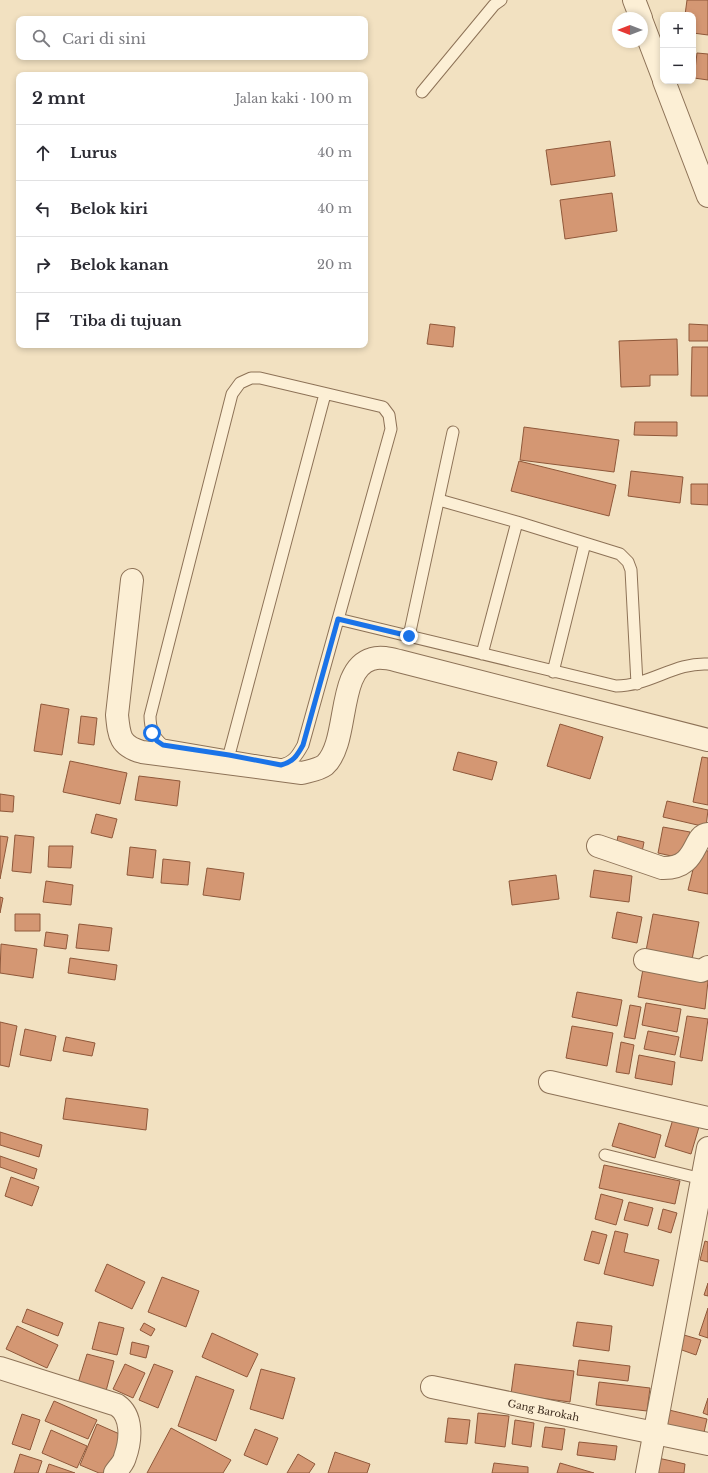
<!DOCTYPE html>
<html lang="id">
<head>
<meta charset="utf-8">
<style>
  :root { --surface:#fff; --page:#f2f2f3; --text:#2b2b33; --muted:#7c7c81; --line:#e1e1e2 }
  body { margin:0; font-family:"Libre Baskerville",serif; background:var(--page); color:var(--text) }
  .controls { position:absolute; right:12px; top:12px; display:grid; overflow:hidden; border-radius:8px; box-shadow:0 2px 6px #0003 }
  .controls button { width:36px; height:36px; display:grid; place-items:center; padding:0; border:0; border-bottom:1px solid var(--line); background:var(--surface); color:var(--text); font:20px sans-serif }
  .compass { position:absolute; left:612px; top:12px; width:36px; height:36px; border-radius:50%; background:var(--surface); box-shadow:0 2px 6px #0003; rotate:270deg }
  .stop { position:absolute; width:12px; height:12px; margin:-9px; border:3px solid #1a73e8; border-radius:50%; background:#fff }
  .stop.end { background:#1a73e8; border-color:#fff; box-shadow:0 1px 4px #0008 }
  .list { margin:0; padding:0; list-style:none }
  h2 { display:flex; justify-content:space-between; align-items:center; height:52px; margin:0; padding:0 16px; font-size:17px }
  h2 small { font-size:13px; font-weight:400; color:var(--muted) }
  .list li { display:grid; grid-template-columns:26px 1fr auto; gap:12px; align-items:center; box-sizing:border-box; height:56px; padding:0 16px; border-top:1px solid var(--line) }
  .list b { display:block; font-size:15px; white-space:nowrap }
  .list em { font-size:13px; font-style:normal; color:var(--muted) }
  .icon { flex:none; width:22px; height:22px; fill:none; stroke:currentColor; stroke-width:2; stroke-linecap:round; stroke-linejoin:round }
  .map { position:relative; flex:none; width:708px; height:1473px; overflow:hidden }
  .search { position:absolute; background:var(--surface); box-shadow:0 2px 6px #0003; left:16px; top:16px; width:352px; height:44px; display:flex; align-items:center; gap:10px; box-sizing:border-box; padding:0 14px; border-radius:8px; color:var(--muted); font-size:15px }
  .panel { position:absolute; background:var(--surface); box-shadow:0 2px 6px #0003; left:16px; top:72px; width:352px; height:276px; border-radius:8px }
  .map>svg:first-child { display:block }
  .building { fill:#d49773; stroke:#8f583a }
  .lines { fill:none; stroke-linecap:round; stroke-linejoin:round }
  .service-casing { stroke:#8d7257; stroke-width:13 }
  .minor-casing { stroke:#8d7257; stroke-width:24 }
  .service { stroke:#fcefd5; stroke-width:11 }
  .minor { stroke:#fcefd5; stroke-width:22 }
  .route { stroke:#1a73e8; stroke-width:5 }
  .labels { text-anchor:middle; stroke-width:3; stroke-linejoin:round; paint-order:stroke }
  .street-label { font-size:10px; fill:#3c2a1c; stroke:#f9ecd1 }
</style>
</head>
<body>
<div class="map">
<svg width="708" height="1473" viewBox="0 0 708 1473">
  <rect width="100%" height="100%" fill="#f2e1c1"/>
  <!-- building -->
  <path class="building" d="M687 0H708V35L693 33V15H685Z
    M697 53 708 54V80L694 78Z
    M610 141 615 176 551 185 546 150Z
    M612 193 617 231 565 239 560 200Z
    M430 324 455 327 453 347 427 344Z
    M689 324 708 325V341H689Z
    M677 339 678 375H650V386L621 387 619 341Z
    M692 347H708V396H691Z
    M635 422H677V436L634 435Z
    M524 427 619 440 614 472 520 460Z
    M519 461 616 485 609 516 511 491Z
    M631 471 683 477 680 503 628 496Z
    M691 484H708V505L691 504Z
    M41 704 69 709 62 755 34 751Z
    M81 716 97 718 94 745 78 743Z
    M560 724 603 737 590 779 547 766Z
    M458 752 497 762 492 780 453 770Z
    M702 757 708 758V805L693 802Z
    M70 761 127 773 120 804 63 792Z
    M139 776 180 781 177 806 135 800Z
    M0 794 14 796 13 812 0 811Z
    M667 801 708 810 706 827 663 817Z
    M96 814 117 819 112 838 91 833Z
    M663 827 690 832 685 859 658 853Z
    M15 835 34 837 31 873 12 871Z
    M0 836 8 837 0 879Z
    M618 836 644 842 641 857 615 851Z
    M49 846H73L71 868 48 867Z
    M130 847 156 850 153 878 127 875Z
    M698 849 708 851V894L688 890Z
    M163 859 190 862 188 885 161 883Z
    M207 868 244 873 240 900 203 895Z
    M594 870 632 876 629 902 590 897Z
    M556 875 559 899 512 905 509 881Z
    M46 881 73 885 71 905 43 902Z
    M0 897 3 898 0 913Z
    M617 912 642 917 637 943 612 938Z
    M15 914H40V931H15Z
    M653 914 699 922 691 965 645 956Z
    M79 924 112 928 109 951 76 948Z
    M46 932 68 935 66 949 44 946Z
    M1 944 37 949 33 978 0 973Z
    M70 958 117 965 115 980 68 973Z
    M643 969 708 981 705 1009 638 997Z
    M577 992 622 1000 617 1026 572 1017Z
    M646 1003 681 1009 677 1032 642 1025Z
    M630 1005 641 1007 635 1039 624 1037Z
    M687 1016 708 1019 702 1061 680 1057Z
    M0 1022 17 1026 9 1067 0 1065Z
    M572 1026 613 1033 607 1066 566 1058Z
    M25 1029 56 1036 51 1061 20 1055Z
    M648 1031 679 1037 675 1055 644 1049Z
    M66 1037 95 1043 92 1056 63 1051Z
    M621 1042 634 1045 629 1074 616 1072Z
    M639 1055 675 1062 672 1085 635 1078Z
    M66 1098 148 1109 146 1130 63 1119Z
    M673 1119 699 1127 691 1154 665 1146Z
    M619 1123 661 1135 655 1158 612 1146Z
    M0 1132 42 1145 39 1157 0 1145Z
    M0 1156 37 1169 34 1179 0 1167Z
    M604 1165 680 1181 675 1204 599 1188Z
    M11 1177 39 1187 32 1206 5 1196Z
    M601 1194 623 1200 616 1225 595 1219Z
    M629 1202 653 1208 648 1226 624 1220Z
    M663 1209 677 1213 671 1233 658 1229Z
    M592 1231 607 1235 599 1264 584 1260Z
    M615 1231 628 1234 624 1252 659 1260 653 1286 604 1274Z
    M705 1241 708 1242V1262L700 1260Z
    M107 1264 145 1282 132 1309 95 1291Z
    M162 1277 199 1291 186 1327 148 1312Z
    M708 1283V1296L704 1295Z
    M708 1308V1338L699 1335Z
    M27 1309 63 1323 58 1336 22 1322Z
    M99 1322 124 1328 117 1355 92 1349Z
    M577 1322 612 1326 609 1351 573 1346Z
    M144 1323 155 1329 151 1336 140 1330Z
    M17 1326 58 1345 47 1368 6 1349Z
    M212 1333 258 1354 247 1377 202 1357Z
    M684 1335 701 1340 696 1355 679 1349Z
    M132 1342 149 1346 146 1358 130 1354Z
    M87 1354 114 1361 106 1391 78 1383Z
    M579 1360 630 1366 628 1381 577 1375Z
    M125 1364 145 1373 133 1398 113 1389Z
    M154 1364 173 1371 158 1408 139 1400Z
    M515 1364 574 1371 570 1402 511 1394Z
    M261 1369 295 1378 283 1419 250 1409Z
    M196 1376 234 1390 216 1441 178 1426Z
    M599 1382 650 1388 647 1411 596 1405Z
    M708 1398V1415L703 1413Z
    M54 1401 97 1420 88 1439 45 1421Z
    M669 1410 707 1419 703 1437 665 1429Z
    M478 1413 509 1416 505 1447 475 1443Z
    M22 1414 40 1420 30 1450 12 1444Z
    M448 1418 470 1420 467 1444 445 1442Z
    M515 1420 534 1423 531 1447 512 1444Z
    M97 1424 124 1436 109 1473H99L80 1465Z
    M545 1427 565 1429 562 1450 542 1447Z
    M171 1428 231 1460 223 1473H147Z
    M255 1429 278 1438 267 1465 244 1455Z
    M51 1430 87 1446 77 1468 42 1453Z
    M579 1442 617 1446 615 1460 577 1455Z
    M335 1452 370 1464 367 1473H328Z
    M20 1454 42 1461 38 1473H14Z
    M298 1454 315 1464 309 1473H287Z
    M658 1458 685 1464 684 1473H654Z
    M494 1463 528 1467V1473H492Z
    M560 1463 594 1473H557Z
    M49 1464 75 1473H46Z"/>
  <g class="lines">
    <!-- service casing -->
    <g class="service-casing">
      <path id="service" d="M422 92 494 5 501 0
        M251 378H260L383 407 389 415 391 429 303 745C297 756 293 762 281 765L163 745C153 737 150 728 150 716L232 394 240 383Z
        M439 500 517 522 620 554 628 562 631 570 637 684
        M338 619 616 686C649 686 675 662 708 664
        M409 636 453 432
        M482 654 517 522
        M553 672 585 543
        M229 755 325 394
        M605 1155 702 1179"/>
    </g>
    <!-- minor casing -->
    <g class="minor-casing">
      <g id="minor">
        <path d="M634 0 641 18"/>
        <path d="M642 22 663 77"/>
        <path d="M664 81 708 196"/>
        <path d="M132 580 117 715C119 736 120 746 142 752L302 773C309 771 318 770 325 765 350 742 336 669 372 659 381 656 391 659 399 661L708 740"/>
        <path d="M598 846 662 868C699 869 692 835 708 834"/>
        <path d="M645 960 701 971 708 967"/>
        <path d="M550 1082 708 1118"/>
        <path d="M0 1368 117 1405C133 1416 131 1440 125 1457 124 1463 118 1468 115 1473"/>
        <path id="s1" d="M432 1387 708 1444"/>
        <path d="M647 1473 708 1148"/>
      </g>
    </g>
    <!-- service -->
    <use href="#service" class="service"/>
    <!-- minor -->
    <use href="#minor" class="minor"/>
  </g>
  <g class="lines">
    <!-- route -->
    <path class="route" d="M152 733 157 741 163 745 229 755 281 765C293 762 297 756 303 745L338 619 409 636"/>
  </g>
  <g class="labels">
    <!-- street labels -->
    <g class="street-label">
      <text dy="4" stroke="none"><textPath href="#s1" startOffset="114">Gang Barokah</textPath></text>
    </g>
  </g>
</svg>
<div class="controls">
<button>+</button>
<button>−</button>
</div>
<svg class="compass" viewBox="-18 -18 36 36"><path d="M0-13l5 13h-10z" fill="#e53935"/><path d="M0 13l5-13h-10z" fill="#7c7c81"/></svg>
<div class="stop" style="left:152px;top:733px"></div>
<div class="stop end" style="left:409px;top:636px"></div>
<div class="search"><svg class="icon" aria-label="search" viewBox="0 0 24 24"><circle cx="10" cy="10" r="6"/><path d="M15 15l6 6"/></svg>Cari di sini</div>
<section class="panel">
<h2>2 mnt<small>Jalan kaki · 100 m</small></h2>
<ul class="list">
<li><svg class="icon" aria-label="ahead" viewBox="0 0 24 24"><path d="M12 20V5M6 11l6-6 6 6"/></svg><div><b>Lurus</b></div><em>40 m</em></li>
<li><svg class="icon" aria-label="left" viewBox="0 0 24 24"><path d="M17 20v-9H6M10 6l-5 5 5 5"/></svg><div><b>Belok kiri</b></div><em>40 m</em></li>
<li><svg class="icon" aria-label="right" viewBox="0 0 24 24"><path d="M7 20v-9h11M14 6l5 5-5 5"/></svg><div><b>Belok kanan</b></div><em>20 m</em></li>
<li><svg class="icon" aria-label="arrive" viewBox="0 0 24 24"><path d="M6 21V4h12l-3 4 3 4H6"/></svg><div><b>Tiba di tujuan</b></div></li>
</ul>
</section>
</div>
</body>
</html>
